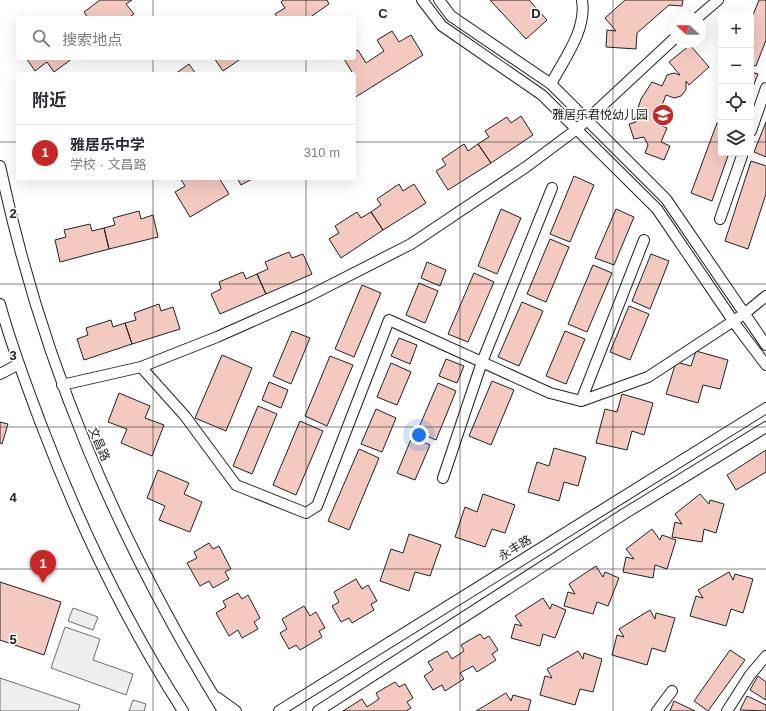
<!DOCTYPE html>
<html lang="zh">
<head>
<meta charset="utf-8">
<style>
  :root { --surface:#fff; --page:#f7f7f7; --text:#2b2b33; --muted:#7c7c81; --line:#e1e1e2; --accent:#c62828 }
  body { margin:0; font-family:Arial,"Noto Sans SC",sans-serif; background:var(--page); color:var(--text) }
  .controls { position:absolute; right:12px; top:12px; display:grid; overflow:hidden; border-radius:4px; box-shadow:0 4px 16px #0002 }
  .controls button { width:36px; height:36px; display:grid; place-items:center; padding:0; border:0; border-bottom:1px solid var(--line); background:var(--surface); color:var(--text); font:20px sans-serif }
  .compass { position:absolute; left:670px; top:12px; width:36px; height:36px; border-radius:50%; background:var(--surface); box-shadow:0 4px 16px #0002; rotate:292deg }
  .you { position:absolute; left:419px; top:435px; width:14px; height:14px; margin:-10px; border:3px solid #fff; border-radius:50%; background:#1a73e8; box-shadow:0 0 0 6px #1a73e833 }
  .badge { display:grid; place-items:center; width:26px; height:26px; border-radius:50%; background:var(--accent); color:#fff; font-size:13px; font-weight:700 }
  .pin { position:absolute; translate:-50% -33px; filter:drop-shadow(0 1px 2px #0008) }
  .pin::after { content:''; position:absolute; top:21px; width:14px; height:12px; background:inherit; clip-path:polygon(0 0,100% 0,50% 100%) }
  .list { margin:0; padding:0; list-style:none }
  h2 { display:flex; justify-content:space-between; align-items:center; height:52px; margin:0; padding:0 16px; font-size:17px }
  h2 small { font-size:13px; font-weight:400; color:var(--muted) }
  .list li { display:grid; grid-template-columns:26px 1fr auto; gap:12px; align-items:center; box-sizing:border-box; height:56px; padding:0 16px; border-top:1px solid var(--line) }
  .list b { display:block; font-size:15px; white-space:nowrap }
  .list p { margin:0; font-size:13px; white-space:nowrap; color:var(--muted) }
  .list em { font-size:13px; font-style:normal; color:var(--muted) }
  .icon { flex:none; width:22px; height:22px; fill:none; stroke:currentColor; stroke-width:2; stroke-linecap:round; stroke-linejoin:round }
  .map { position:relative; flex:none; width:766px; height:711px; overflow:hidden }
  .search { position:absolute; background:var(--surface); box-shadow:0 4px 16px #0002; left:16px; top:16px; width:340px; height:44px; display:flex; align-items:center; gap:10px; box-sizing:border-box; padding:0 14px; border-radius:4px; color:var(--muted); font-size:15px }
  .panel { position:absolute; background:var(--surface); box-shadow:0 4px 16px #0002; left:16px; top:72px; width:340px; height:108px; border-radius:4px }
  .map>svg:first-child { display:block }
  .green { fill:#eee; stroke:#6f6f6f }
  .building { fill:#f3c9c0; stroke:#222 }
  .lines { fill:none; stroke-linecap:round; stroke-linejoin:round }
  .minor-casing { stroke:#222; stroke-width:12 }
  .minor { stroke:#fff; stroke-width:10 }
  .grid { fill:none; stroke:#222; stroke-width:1; stroke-opacity:0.55 }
  .labels { text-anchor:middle; stroke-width:3; stroke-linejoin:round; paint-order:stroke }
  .poi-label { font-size:12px; fill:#222; stroke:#fff; text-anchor:end }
  .street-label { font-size:12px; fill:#222; stroke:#fff }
  .grid-label { font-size:13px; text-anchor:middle; font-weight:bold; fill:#222; stroke:#fff; stroke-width:3; stroke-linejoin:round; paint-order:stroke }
</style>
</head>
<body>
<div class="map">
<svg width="766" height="711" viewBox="0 0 766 711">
  <rect width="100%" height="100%" fill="#fff"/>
  <!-- green -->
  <path class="green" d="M73 608 98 617 93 630 68 621Z
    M65 627 100 639 93 660 133 674 126 695 51 668Z
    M0 678 80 705 78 711H0Z
    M133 700 146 704 144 711H129Z"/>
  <!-- building -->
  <path class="building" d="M100 0H132L126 4 134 14 128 18H88L84 12Z
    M283 0H327L329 4 309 18H278L275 14 285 8 281 2Z
    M490 0H529L547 20 526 39Z
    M625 0H683L682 6 669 5 637 33 636 49 606 47 607 30 616 31 605 18Z
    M759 0H766V40L756 66 751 64V20Z
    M392 31 399 42 411 35 423 55 354 98V74H349L352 72 344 59 354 58V52L358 50 366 63 384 51 377 40Z
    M690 45 709 67 689 85 686 81V90L681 96 674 98 666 95 655 123 667 128 661 142 670 146 664 160 645 153 648 145 644 137 634 139 629 124 636 122V114L641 99 652 82 662 86 667 75 674 73 680 75 669 62Z
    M26 58H73L54 72 47 62 35 71Z
    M214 58H242L223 71Z
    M189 64 196 74H175Z
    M751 72 758 74 751 92Z
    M521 116 533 135 491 163 478 144 489 137 485 131 507 117 511 123Z
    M766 122V157L754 152Z
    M717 123 721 124V153H729L712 201 691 193Z
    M464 144 468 151 478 144 491 163 448 190 436 171 446 165 442 159Z
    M751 161 766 166V194L748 249 725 241Z
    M574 176 594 185 570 242 550 234Z
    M180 178H219L229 194 190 217 175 192 185 186Z
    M237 178H254L241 185Z
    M399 184 403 191 414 184 426 203 383 230 371 212 381 205 377 199Z
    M501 209 521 218 497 274 478 266Z
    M616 209 634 217 614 265 595 258Z
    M139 211 141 219 153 215 158 237 109 249 104 228 115 225 113 218Z
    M357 212 361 218 371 212 383 230 341 258 329 239 339 233 335 226Z
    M90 224 92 231 104 228 109 249 60 262 55 240 66 237 64 230Z
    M550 239 569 247 546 302 527 294Z
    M289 252 292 258 303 254 312 274 266 294 257 274 268 269 265 262Z
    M651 254 669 261 650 309 632 301Z
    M427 262 446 270 440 286 421 278Z
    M593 265 612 273 587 332 568 324Z
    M243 272 246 279 257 274 266 294 220 314 211 294 221 289 219 282Z
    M474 273 494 282 468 342 448 334Z
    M419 283 438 291 425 323 406 315Z
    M362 285 381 293 354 357 335 349Z
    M522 302 543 311 519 366 498 357Z
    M159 304 161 311 173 307 180 329 132 344 125 323 136 320 134 313Z
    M629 306 649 314 630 360 610 352Z
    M111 320 113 327 125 323 132 344 84 360 77 339 88 335 86 328Z
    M292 331 310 338 291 384 273 376Z
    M565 331 585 339 566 384 546 376Z
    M399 338 417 345 410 364 391 356Z
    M696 351 728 360 720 389 703 385 698 403 666 394 676 362 691 366Z
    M222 355 252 368 226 431 195 418Z
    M330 356 353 365 327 426 305 416Z
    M446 359 464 366 457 383 439 376Z
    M391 363 411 372 397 405 377 397Z
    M492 381 514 390 491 445 469 436Z
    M269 382 288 390 281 408 262 400Z
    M438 383 456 391 436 440 417 432Z
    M119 393 150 406 145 418 164 425 152 456 121 443 127 429 108 422Z
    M622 394 653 403 644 435 632 431 627 450 596 443 605 409 617 412Z
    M258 406 277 414 252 474 233 466Z
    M376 409 396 418 382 452 361 444Z
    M300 421 323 431 296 495 273 485Z
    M0 422 8 424 2 444 0 443Z
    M412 437 430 445 415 480 397 473Z
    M554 448 586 457 578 486 564 482 559 501 528 492 537 462 549 466Z
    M359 449 379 458 349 530 328 521Z
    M766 450V472L736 490 727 475Z
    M158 470 189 483 184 494 202 502 190 532 159 520 165 506 147 498Z
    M483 494 515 505 505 533 492 529 485 547 455 537 465 507 477 512Z
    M700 494 709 504 710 500 724 504 716 533 704 529 702 542 672 537 675 522 682 524 675 514Z
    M652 529 660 540 662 535 676 540 667 569 655 565 653 578 623 572 626 557 634 559 626 549Z
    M409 534 441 545 430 576 415 572 409 591 380 581 391 549 403 553Z
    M209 543 213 549 219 546 231 569 225 572 229 579 213 588 209 581 200 586 187 563 197 558 194 552Z
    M596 566 603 577 605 572 619 578 608 606 597 602 593 614 564 606 568 592 575 594 569 584Z
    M729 572 733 580 735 574 753 579 743 613 731 609 726 626 690 616 696 596 703 598 698 590Z
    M356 579 362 589 368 585 377 601 371 604 374 610 352 623 349 618 341 622 332 606 339 602 334 592Z
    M0 582 61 602 44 655 0 640Z
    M238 593 242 599 248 595 260 618 254 622 258 629 242 638 238 630 229 636 216 613 226 607 223 601Z
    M543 598 550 609 552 604 566 610 555 638 543 634 540 646 511 638 515 624 522 626 515 616Z
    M304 606 310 616 316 612 325 628 319 631 322 637 300 650 296 645 289 649 280 633 287 629 282 619Z
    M650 610 655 619 656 613 675 618 665 652 652 648 647 665 612 655 617 635 624 637 619 629Z
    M480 634 484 639 489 636 498 650 492 654 496 660 477 672 473 666 460 673 464 679 445 691 442 685 433 690 424 676 433 670 428 662 447 651 452 659 464 651 461 645Z
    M730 650 745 660 708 711 694 701Z
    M578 651 583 659 584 653 602 659 593 692 580 689 575 705 540 695 545 676 552 678 547 669Z
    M758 676 766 682V700L750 690Z
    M395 682 399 687 405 684 413 698 407 702 411 708 406 711H343L362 699 367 707 379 699 376 693Z
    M506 693 511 701 513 695 531 700 528 711H476Z
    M747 696 766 705V711L740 710Z
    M674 701 695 711H670Z"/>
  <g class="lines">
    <!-- minor casing -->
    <g class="minor-casing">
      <path id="minor" d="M422 0 442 26 542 95 657 209 738 328 766 365
        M439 0 451 16 551 84 666 199 766 345
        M697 18 718 0
        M551 84C564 59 587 30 582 0
        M751 131 766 88
        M0 166C42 364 117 539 223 711
        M720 219 743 153
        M0 304C11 345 26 384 41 424 79 524 125 621 183 711
        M141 367 185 416 236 485 306 513 317 506 389 320 550 393 581 401 648 377 744 314 766 296
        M0 374 19 364
        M62 385 141 367 217 337 309 296 411 244 526 167 577 129 676 37
        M581 401 644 240
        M443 478 482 362 552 188
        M218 698 236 711
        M279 711 766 408
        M318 711 624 514 766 427
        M657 711 672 691
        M727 711 750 675 766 656"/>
    </g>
    <!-- minor -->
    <use href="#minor" class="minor"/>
  </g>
  <!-- grid -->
  <path class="grid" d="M153 0V18M306 0V18M460 0V711M613 0V711M153 58V74M306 58V74M0 142H18M354 142H721M751 142H766M153 178V711M306 178V711M0 284H766M0 427H766M0 569H766"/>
  <!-- icons -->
  <defs>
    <g id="school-disc" transform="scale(1.15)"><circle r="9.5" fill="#c62828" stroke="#fff"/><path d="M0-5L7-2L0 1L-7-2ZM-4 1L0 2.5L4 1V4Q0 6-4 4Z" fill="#fff"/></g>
  </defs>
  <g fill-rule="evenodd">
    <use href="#school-disc" x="663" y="115"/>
  </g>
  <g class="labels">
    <!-- poi labels -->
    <g class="poi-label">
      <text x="648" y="119">雅居乐君悦幼儿园</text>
    </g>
    <!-- street labels -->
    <g class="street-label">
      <text transform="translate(99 444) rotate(67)" y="4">文昌路</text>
      <text transform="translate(515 548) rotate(-32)" y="4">永丰路</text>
    </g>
  </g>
  <g class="grid-label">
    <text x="383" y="18">C</text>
    <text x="536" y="18">D</text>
    <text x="13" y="218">2</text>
    <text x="13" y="360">3</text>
    <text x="13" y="502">4</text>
    <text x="13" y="644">5</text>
  </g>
</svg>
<div class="controls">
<button>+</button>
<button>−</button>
<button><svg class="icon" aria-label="locate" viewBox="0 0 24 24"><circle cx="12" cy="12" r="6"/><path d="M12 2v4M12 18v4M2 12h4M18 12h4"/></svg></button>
<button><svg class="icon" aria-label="layers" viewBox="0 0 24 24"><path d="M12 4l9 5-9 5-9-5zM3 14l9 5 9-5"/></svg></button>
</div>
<svg class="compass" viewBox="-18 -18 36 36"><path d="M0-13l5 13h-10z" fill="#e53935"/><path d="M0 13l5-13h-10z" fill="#7c7c81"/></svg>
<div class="you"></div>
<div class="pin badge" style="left:43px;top:583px">1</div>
<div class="search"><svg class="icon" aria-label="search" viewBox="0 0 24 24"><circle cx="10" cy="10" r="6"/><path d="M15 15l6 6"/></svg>搜索地点</div>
<section class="panel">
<h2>附近<small></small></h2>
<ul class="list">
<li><span class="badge">1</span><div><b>雅居乐中学</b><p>学校 · 文昌路</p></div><em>310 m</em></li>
</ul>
</section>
</div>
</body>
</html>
